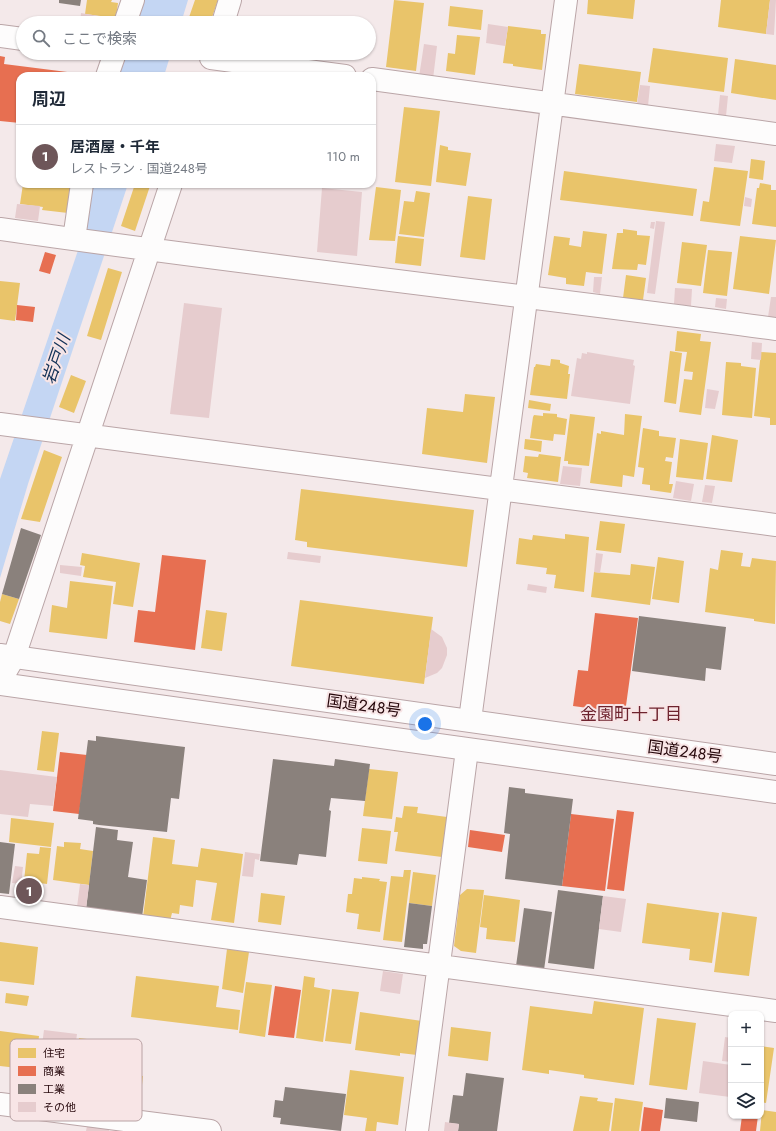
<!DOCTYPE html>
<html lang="ja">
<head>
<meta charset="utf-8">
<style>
  :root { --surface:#fff; --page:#f6f6f7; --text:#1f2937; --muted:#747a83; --line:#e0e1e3; --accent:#6e5659 }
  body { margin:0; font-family:Jost,"Noto Sans JP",sans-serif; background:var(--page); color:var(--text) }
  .controls { position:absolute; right:12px; bottom:12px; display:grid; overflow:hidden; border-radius:8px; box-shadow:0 1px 3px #0004 }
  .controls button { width:36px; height:36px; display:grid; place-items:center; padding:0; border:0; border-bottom:1px solid var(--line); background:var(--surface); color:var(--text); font:20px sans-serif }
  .you { position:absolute; left:425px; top:724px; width:14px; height:14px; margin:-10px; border:3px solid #fff; border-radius:50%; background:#1a73e8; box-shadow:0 0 0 6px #1a73e833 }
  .badge { display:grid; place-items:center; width:26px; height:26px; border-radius:50%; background:var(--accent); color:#fff; font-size:13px; font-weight:700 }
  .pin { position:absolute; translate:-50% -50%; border:2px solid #fff; box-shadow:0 1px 4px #0006 }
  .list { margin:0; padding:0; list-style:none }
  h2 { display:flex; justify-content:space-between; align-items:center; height:52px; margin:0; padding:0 16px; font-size:17px }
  h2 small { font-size:13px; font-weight:400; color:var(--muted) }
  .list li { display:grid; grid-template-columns:26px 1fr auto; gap:12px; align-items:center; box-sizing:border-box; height:64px; padding:0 16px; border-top:1px solid var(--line) }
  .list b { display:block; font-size:15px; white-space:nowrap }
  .list p { margin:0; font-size:13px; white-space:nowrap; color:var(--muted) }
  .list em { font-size:13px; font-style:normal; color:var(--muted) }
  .icon { flex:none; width:22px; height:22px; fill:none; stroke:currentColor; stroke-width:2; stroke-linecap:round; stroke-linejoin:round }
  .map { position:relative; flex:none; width:776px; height:1131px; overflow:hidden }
  .search { position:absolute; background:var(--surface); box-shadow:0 1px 3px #0004; left:16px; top:16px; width:360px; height:44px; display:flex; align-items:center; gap:10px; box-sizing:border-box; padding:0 14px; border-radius:22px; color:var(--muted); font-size:15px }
  .panel { position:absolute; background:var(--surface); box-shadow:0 1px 3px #0004; left:16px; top:72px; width:360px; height:116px; border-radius:12px }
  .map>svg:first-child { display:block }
  .water { fill:#c4d6f3 }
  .homes { fill:#e9c46a }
  .shops { fill:#e76f51 }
  .industry { fill:#8a817c }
  .building { fill:#e6ccce }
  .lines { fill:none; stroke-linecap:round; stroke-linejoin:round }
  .minor-casing { stroke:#baa5a7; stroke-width:24 }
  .trunk-casing { stroke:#baa5a7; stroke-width:24 }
  .minor { stroke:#fdfcfc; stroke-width:22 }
  .trunk { stroke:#fdfcfc; stroke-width:22 }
  .labels { text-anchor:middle; stroke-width:4; stroke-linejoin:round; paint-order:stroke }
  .street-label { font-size:16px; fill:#26070b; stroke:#f8e5e6 }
  .water-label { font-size:17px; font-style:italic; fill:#133258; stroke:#f8e5e6 }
  .neighbourhood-label { font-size:17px; fill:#6e232e; stroke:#f8e5e6 }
  .key { fill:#f8e5e6; stroke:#b9a2a4; stroke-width:1 }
  .key-label { font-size:11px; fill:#26070b }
</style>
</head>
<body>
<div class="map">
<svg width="776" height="1131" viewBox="0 0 776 1131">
  <rect width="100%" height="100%" fill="#f4e9ea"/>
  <!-- water -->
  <path class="water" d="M143 0H188L181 23H136Z
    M126 53H171L164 76H119Z
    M92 184H128L28 484 0 578V479L86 227Z"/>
  <!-- homes -->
  <path class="homes" d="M87 0H112L111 2 118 3 116 18 85 14Z
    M195 0H218L210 23H187Z
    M394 0 424 3 416 71 386 67Z
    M588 0H635L633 19 587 14Z
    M721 0H770L766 34 718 27Z
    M450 6 483 10 481 30 448 26Z
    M508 26 541 30V34H546L542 70 513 66V64L503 63Z
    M457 35 480 37 475 75 446 71 448 53 455 54Z
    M653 48 728 58 724 92 648 82Z
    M735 59 776 65V100L731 93Z
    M579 64 641 72 637 102 575 94Z
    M404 107 440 111 431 186 395 182Z
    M440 145 448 147V150L471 153 466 186 436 182Z
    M751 159 765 161 763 180 749 178Z
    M714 167 748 171 740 226 700 221 703 201 709 202Z
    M564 171 697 189 693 216 560 200Z
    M760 183 771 185V190H776V227L752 224 757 188H759Z
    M23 184H71L68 213 42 210 43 207 20 204Z
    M135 184 150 186 135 231 121 226Z
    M376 187 401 190 395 241 369 240Z
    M416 191 430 193 424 237 399 234 404 201 414 202Z
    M468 196 492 199 485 260 460 257Z
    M623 229 637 231V235L650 236 646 265 638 264 637 270 612 269 617 233H623Z
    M583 231 607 234 602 274 586 272 584 286 566 284V278L548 275 554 236 570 238 569 245 581 247Z
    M398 236 424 239 421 266 395 263Z
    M740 236 776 240 769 294 733 289Z
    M682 242 707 245 701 286 677 283Z
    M708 250 732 252 727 296 703 293Z
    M108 268 122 272 101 340 87 336Z
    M626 275 646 278 643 300 623 298Z
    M0 281 20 283 15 321 0 319Z
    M677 331 701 334 700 341 711 342 701 415 679 412 684 379 692 380 693 372 684 371 687 352 675 351Z
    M670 351 682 353 676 404 664 402Z
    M761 352 776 353V393H770H776V425H770V418L754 416Z
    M551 359 560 360V363L569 366 568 374H570L567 399 530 395 534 367H535L536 364 550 366Z
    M726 362 741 363V366L756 368 752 418 722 415Z
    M71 375 86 381 74 413 59 407Z
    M465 394 495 397 487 463 422 454 427 408 463 412Z
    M529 400 551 404 550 411 528 408Z
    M543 413 557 414V417L567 419 565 435 554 434 553 441 530 438 533 417 534 415 543 416Z
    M570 414 595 417 589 466 568 464V461H564Z
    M625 414 642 416 634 477 623 475 622 487 590 483 597 433 601 434V431L624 435Z
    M643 428 659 431V436L676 438 673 458 666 457 665 461 672 462 669 484H673L671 493 650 490V485L642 484 644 468 638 467Z
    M712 435 738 440 732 482 706 479Z
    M525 439 542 441 541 452 524 449Z
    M680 439 708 443 703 480 676 477Z
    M44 450 62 457 40 522 21 519Z
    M539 454 561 457 558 482 527 478 528 473 523 472 525 456 538 457Z
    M301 489 474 510 467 567 307 547V542L295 540Z
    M600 521 625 524 621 553 596 550Z
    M565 534 589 537 584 592 554 588 556 575 546 574 547 568 516 564 519 538 532 540 533 535 565 539Z
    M721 550 743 553 741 566 750 567 752 558 776 561 775 624 754 621V619L705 612 710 568 718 570Z
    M82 553 140 563 133 607 113 604 116 582 83 577 85 566 80 565Z
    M658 557 684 561 679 603 652 599Z
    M631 564 655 567 650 605 591 597 594 572 630 575Z
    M70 581 113 586 107 639 49 632 52 605 67 608Z
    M2 594 19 599 10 624 0 621V602Z
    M300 600 433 617 424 684 291 666Z
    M206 610 227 613 222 651 201 648Z
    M42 731 59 733 54 772 37 770Z
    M369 769 398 772 392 819 363 816Z
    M404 806 418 807 417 813 447 817 442 857 395 851 398 832H394L396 817 402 818Z
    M11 818 54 823 51 847 9 842Z
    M362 828 391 831 387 864 358 861Z
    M153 837 175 840 172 864 198 867 196 878 201 848 243 854 234 923 211 920 217 883 196 880 193 907 180 905 179 914 172 913 170 921 143 917Z
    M64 842 81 843 80 849 93 851 89 885 53 880 57 846 64 847Z
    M40 847 51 848 47 884 24 881 27 853 39 854Z
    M404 870H411L402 942 383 940 391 876 403 877Z
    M413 872 436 875 432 906 409 903Z
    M362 877 380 879 379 881 387 882 380 932 357 929 359 914 346 912 348 894H352L354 878 362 879Z
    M467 889 484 890 476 953 461 951 454 946 460 895Z
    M261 893 285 896 281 925 258 922Z
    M484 895 520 900 515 942 486 939 487 928 480 927Z
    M647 903 719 913 712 963 689 960 690 949 642 943Z
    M722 912 757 917 749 976 714 972Z
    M0 942 38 947 34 985 0 981Z
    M227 949 249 952 243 993 222 989Z
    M136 976 219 986 216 1007 240 1010 238 1030 131 1017Z
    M304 976 315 978 314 987 330 990 323 1042 296 1038Z
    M246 982 272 985 265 1037 239 1033Z
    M332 989 359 992 351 1044 325 1041Z
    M6 993 29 996 27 1006 5 1003Z
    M594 1001 644 1008 634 1085 584 1078V1075L549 1070V1074L522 1070 530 1006 592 1014Z
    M360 1012 422 1021 417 1055 400 1053V1056L355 1050Z
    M657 1018 696 1023 687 1090 649 1085Z
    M451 1027 491 1032 488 1061 448 1056Z
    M0 1031 39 1036 35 1070 0 1066Z
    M79 1038 111 1042 104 1086 73 1081Z
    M761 1046 774 1048 766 1103 761 1102Z
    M350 1070 404 1077 398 1125 377 1122 376 1131H365L367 1118 344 1115Z
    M109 1072 143 1076 140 1103 105 1098Z
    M580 1096 598 1098 597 1101 613 1103 609 1131H573Z
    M615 1098 643 1102 639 1131H611Z
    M762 1110 776 1112V1131H760Z"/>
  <!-- shops -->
  <path class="shops" d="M0 56 5 57 4 64 83 74V76H20V123L0 121Z
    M45 252 56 255 50 274 39 271Z
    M17 305 35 307 33 322 16 320Z
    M162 555 206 560 195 650 134 642 138 610 155 612Z
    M595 613 638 618 625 713 573 706 578 670 588 671Z
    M60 752 87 755 79 814 53 811Z
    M617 810 634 812 624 891 607 889Z
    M571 814 614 819 605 891 562 886Z
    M470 830 505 835 502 852 468 847Z
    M275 986 301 990 294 1038 268 1035Z
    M644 1107 663 1110 660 1131H641Z
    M742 1116H758L756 1131H740Z"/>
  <!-- industry -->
  <path class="industry" d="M59 0H81L80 6 59 3Z
    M21 528 41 535 19 599 2 594Z
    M639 616 726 627 721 670 706 668 705 681 632 671Z
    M96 736 185 747 179 799 171 798 167 832 99 825 93 824V821L78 819 88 740 96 741Z
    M273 759 334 766 335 759 370 764 365 801 331 798 329 810 331 811 326 857 299 854 297 865 260 861Z
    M509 787 525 789V793L573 799 562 886 505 879 510 834 504 833Z
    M96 827 118 830 117 840 133 842 128 877 147 880 142 917 86 909Z
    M0 842 15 844 9 894 0 893Z
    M558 890 603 896 594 969 548 963Z
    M409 903 432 906 427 944H423V949L404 947Z
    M524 908 552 912 544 970 516 966Z
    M466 1073 504 1078 497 1131H458L459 1124 449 1123 453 1095 463 1096Z
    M285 1087 346 1094 341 1131 280 1124 281 1118 273 1117 275 1100 283 1101Z
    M666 1098 699 1102 697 1122 664 1118Z"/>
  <!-- building -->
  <path class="building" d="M770 0H776L774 35 766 34Z
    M81 13 104 17 103 23H80Z
    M488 24 508 27 505 46 486 43Z
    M424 44 437 46 433 79 419 77Z
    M640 85 650 86 648 106 637 104Z
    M720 95 728 96 726 116 718 115Z
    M716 144 735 146 732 163 714 161Z
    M322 188 362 192 357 256 317 252Z
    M745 197 752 199 751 207 744 206Z
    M17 204 40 206 38 221 15 218Z
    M656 221 665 222 655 294 647 293Z
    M651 222H655L654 229 650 228Z
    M594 277H602L600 294 593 292Z
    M675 288 692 289 691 306 674 304Z
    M771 297H776V318L768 317Z
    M716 298 727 299 726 309 715 307Z
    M184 303 222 308 209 418 170 414Z
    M752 342 762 343 761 360 751 359Z
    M587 352 634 360 633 365 635 366 630 404 571 396 577 358 581 359 582 353 587 354Z
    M707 389 719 391 715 409 705 408Z
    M563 466 582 468 580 486 560 484Z
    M676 481 694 484 691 501 673 498Z
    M705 485 715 486 712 503 702 502Z
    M288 552 321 556 320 563 287 559Z
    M596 553 603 554 600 573 594 572Z
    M60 565 82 567 81 576 60 573Z
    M528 584 547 587 546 593 527 590Z
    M431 629 442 637 447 648V655L442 668 437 673 425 678Z
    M0 770 57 777 53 806 30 804 28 817 0 814Z
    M245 852 260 854 259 860 255 859 253 877 242 876Z
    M15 866 23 867 21 884 12 883Z
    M80 884 89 885 86 909 77 907Z
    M603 896 626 899 621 932 599 929Z
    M383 971 403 974 400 994 380 991Z
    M44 1030 77 1034 71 1078 38 1074Z
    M725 1037 731 1038V1062L722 1061Z
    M703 1061 731 1065 730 1097 699 1093Z
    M445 1122 459 1124 458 1131H444Z
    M87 1126 109 1129V1131H86Z"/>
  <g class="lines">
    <!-- minor casing -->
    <g class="minor-casing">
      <path id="minor" d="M125 23 133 0
        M223 23 230 0
        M0 36 23 39
        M211 58 345 76
        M107 76 115 53
        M372 79 776 134
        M0 229C258 266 517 294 776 329
        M74 239 82 184
        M0 424 776 525
        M0 681 14 657 171 184
        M470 720 566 0
        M0 907 776 1011
        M0 1104 210 1131
        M417 1131 467 750"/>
    </g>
    <!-- trunk casing -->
    <g class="trunk-casing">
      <path id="trunk" d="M0 655 776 764
        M0 684 776 792"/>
    </g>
    <!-- minor -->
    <use href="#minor" class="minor"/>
    <!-- trunk -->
    <use href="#trunk" class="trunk"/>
  </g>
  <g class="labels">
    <!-- street labels -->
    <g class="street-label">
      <text transform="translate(364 705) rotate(8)" y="6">国道248号</text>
      <text transform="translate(685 751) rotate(8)" y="6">国道248号</text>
    </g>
    <!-- water labels -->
    <g class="water-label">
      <text transform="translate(56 359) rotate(-71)" y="6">岩戸川</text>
    </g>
    <!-- neighbourhood labels -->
    <g class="neighbourhood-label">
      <text x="631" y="720">金園町十丁目</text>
    </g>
  </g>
  <!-- legend -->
  <rect x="10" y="1039" width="132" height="82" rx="6" class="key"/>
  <rect x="18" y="1048" width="18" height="10" fill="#e9c46a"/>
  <rect x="18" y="1066" width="18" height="10" fill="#e76f51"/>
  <rect x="18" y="1084" width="18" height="10" fill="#8a817c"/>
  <rect x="18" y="1102" width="18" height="10" fill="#e6ccce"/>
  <g class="key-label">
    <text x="43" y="1057">住宅</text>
    <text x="43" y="1075">商業</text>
    <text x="43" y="1093">工業</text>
    <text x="43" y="1111">その他</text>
  </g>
</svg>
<div class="controls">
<button>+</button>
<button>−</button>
<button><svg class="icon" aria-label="layers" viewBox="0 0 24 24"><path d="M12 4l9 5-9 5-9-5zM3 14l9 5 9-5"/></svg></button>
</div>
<div class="you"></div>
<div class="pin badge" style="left:29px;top:891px">1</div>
<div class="search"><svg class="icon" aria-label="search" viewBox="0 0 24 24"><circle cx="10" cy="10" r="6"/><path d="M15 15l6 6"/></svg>ここで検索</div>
<section class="panel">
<h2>周辺<small></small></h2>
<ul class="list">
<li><span class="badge">1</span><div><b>居酒屋・千年</b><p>レストラン · 国道248号</p></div><em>110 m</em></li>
</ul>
</section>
</div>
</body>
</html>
